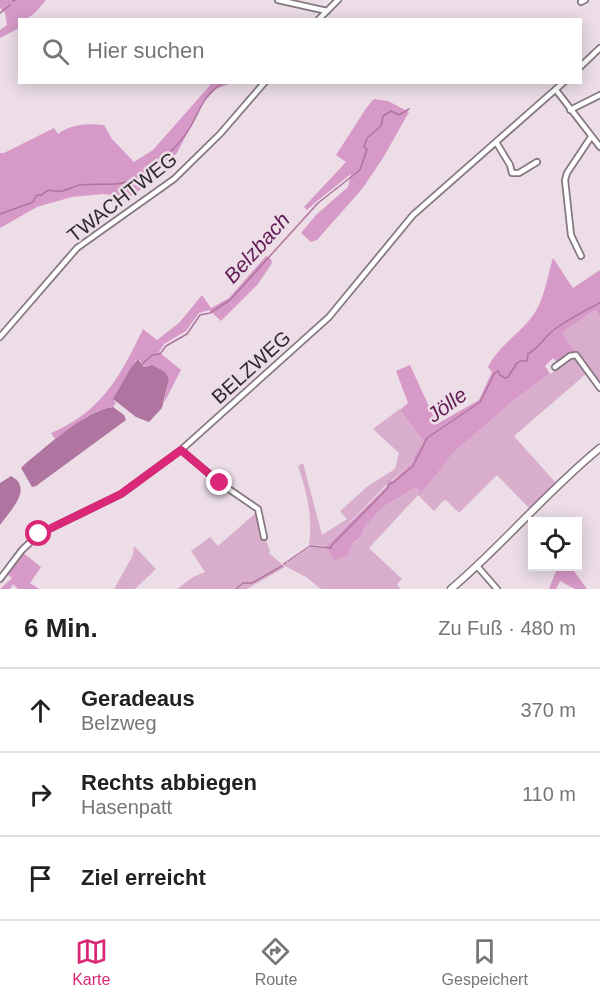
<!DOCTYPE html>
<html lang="de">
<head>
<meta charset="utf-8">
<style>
  :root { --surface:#fff; --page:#f6f6f6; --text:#222; --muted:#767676; --line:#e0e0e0; --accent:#db2777 }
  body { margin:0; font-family:Arial,sans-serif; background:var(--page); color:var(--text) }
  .controls { position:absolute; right:18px; bottom:18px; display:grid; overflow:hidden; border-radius:0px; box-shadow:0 3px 15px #0003 }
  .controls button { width:54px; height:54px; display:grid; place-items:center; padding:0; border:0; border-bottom:2px solid var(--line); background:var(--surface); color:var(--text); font:30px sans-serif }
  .stop { position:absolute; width:18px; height:18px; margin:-14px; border:4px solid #db2777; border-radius:50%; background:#fff }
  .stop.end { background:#db2777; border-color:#fff; box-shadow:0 2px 6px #0008 }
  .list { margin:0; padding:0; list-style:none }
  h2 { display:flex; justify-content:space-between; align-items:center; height:78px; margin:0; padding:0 24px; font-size:26px }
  h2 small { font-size:20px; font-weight:400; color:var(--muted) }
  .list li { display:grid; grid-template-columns:39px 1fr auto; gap:18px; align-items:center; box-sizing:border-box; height:84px; padding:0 24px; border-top:2px solid var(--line) }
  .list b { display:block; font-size:22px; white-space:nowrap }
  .list p { margin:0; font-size:20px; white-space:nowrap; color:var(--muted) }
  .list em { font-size:20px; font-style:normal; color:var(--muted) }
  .icon { flex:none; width:33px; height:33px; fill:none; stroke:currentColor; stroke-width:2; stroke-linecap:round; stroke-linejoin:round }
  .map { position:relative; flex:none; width:600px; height:589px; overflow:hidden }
  .search { position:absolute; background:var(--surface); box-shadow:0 3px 15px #0003; left:18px; right:18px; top:18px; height:66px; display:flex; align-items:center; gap:15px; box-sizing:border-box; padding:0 21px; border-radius:0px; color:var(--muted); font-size:22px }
  .sheet { height:330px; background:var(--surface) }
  nav { display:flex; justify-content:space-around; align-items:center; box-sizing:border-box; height:84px; border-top:2px solid var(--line); background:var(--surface); font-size:16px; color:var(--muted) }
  nav a { display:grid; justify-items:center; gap:3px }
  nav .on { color:var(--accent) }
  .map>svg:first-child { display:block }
  .green { fill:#d8aecc }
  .forest { fill:#d799c7 }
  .water { fill:#af74a0 }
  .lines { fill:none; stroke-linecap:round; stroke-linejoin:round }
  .stream { stroke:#af74a0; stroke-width:1.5 }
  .minor-casing { stroke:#867882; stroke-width:8 }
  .major-casing { stroke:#867882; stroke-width:9 }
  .minor { stroke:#fff; stroke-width:4.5 }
  .major { stroke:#fff; stroke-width:6 }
  .route { stroke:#db2777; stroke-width:8 }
  .labels { text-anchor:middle; stroke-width:5; stroke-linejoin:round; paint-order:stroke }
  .street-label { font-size:20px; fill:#302a2e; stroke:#ecdde7 }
  .water-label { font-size:21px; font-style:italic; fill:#621b55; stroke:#ecdde7 }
</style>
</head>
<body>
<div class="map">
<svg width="600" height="589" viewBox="0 0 600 589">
  <rect width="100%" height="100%" fill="#ecdde7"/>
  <!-- green -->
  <path class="green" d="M595 310 600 317V386L562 333Z
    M574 357 586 374 514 436 556 483 529 508 497 475 459 513 446 500 443 501 434 511 418 495 369 548 402 579 397 584 400 589H321L306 577 283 565 311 547 328 548 334 559 361 537 364 528 383 507 416 487 420 492 453 453 513 401Z
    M401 408 400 410 424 441 414 456 412 463 387 484 326 546 309 545C313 517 307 493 298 466L303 463 322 535 347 519 340 511 368 486 395 469 399 453 373 429Z
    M257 512 263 539H266L270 552 269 553 285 567 247 589H177L193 577 205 572 191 551 210 537 218 546Z
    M134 546 156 569 135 589H114L133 555Z"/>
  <!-- forest -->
  <path class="forest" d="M0 0H46C38 9 32 19 20 20L19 28 0 38V30L7 25 5 13 0 8Z
    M212 83H231L216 89 203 103 177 153 162 171 140 190 130 197 103 194 72 197 37 207 0 228V153H4L54 128 58 134C70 124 88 123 104 125L112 139 134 162 153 150Z
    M374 99 388 101 409 112 383 158 362 189 317 240 311 242 301 233 316 215 348 187 351 174 317 201 307 210 304 207 346 162 336 155 367 107Z
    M266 256 271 259 272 263 258 284 221 321 209 310 199 313 186 331 164 344 159 352 181 370 164 403 169 379 165 372 149 365 144 367 140 360H136L114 401 116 403 113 407C92 409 72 428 55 439L51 433C101 412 120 377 143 329L157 340 179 323 202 295 211 308 229 298Z
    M553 258 573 288 600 270V317L595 310 562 333 575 351 558 363 553 358 545 366 550 374 513 401 453 453 421 493 418 495 420 492 416 487 383 507 364 528 361 537 353 543 347 556 334 560 326 546 387 486 388 480 392 481 412 463 414 456 424 441 400 410 408 403 396 371 410 365 437 424 479 400 492 372 488 367C500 343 524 332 537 309 545 294 548 274 553 258Z
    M22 552 41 567 30 583 39 589H18L13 584 10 589H0L12 578 6 573Z
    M558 566 571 567 587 589H575L560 581 556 589H549Z"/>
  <!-- water -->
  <path class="water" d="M138 359 144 367 152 365 165 372 169 379 162 408 149 422 136 417 113 399 132 366Z
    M113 407 124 415 126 420 36 486 32 487 21 468 25 464C46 447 86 410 113 407Z
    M11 476C34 488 10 511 0 525V483Z"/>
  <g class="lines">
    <!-- stream -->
    <path class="stream" d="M13 1 15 0
      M0 13 10 5
      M0 214 33 202 37 195H42C49 186 54 193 62 191 68 190 74 186 80 185 96 183 121 187 135 179 155 168 179 147 191 126 202 106 203 96 224 82
      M142 364 152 355 160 354 166 346 187 334 200 315 210 313 230 300 318 203 360 170 367 149 364 147 367 138 381 126 383 116 391 111 399 115 409 109
      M288 561 310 546 331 548V546L388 488V485L394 482 413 466 427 438 480 402 494 374 498 371 500 375 505 378 508 377 517 363 520 361H527L528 354C539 348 545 336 555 329 569 319 584 311 600 303
      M284 564 286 562
      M236 589 243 583H252L282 566"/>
    <!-- minor casing -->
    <g class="minor-casing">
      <path id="minor" d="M278 0 327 11
        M581 2 585 0
        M318 20 338 0
        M580 67 600 48
        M556 90 600 147
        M570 110 600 95
        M496 142 510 165 512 173H519L537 162
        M581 256 571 235 565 180 567 173 591 137
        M0 337 77 248 174 179 220 134 265 82
        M555 367 570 356 576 355 600 388
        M181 450 220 483 258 509 264 537
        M477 566 497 589
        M0 579 22 550 39 534 121 494 181 450 329 317 413 215 564 82"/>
    </g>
    <!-- major casing -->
    <g class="major-casing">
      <path id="major" d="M451 589C503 545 547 491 600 448"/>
    </g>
    <!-- minor -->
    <use href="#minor" class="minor"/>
    <!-- major -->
    <use href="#major" class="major"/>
  </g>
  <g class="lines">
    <!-- route -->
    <path class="route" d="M39 534 121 494 181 450 220 483"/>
  </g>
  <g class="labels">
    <!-- street labels -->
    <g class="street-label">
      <text transform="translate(122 197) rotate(-38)" y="7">TWACHTWEG</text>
      <text transform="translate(251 367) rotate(-42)" y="7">BELZWEG</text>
    </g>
    <!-- water labels -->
    <g class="water-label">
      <text transform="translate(257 248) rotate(-48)" y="7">Belzbach</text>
      <text transform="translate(447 405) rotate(-36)" y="7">Jölle</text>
    </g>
  </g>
</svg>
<div class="controls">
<button><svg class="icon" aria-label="locate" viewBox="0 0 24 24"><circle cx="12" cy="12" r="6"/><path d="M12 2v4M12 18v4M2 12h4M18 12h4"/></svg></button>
</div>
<div class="stop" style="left:39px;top:534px"></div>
<div class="stop end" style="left:220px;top:483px"></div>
<div class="search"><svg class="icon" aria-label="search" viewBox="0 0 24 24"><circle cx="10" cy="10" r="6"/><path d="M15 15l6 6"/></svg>Hier suchen</div>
</div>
<section class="sheet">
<h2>6 Min.<small>Zu Fuß · 480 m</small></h2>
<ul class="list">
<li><svg class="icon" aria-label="ahead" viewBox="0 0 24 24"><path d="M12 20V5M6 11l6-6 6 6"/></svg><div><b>Geradeaus</b><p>Belzweg</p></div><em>370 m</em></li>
<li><svg class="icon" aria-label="right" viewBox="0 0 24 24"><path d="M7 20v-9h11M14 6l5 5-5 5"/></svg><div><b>Rechts abbiegen</b><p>Hasenpatt</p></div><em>110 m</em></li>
<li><svg class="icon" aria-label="arrive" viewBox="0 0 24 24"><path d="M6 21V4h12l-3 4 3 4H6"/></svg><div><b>Ziel erreicht</b></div></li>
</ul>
</section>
<nav>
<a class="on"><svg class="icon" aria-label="map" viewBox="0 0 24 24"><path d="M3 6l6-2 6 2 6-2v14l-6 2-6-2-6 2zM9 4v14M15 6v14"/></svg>Karte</a>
<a><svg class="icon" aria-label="directions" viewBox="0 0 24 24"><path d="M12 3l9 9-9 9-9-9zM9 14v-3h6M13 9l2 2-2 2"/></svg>Route</a>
<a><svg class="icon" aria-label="saved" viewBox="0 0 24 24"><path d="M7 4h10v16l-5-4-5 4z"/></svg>Gespeichert</a>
</nav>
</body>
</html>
